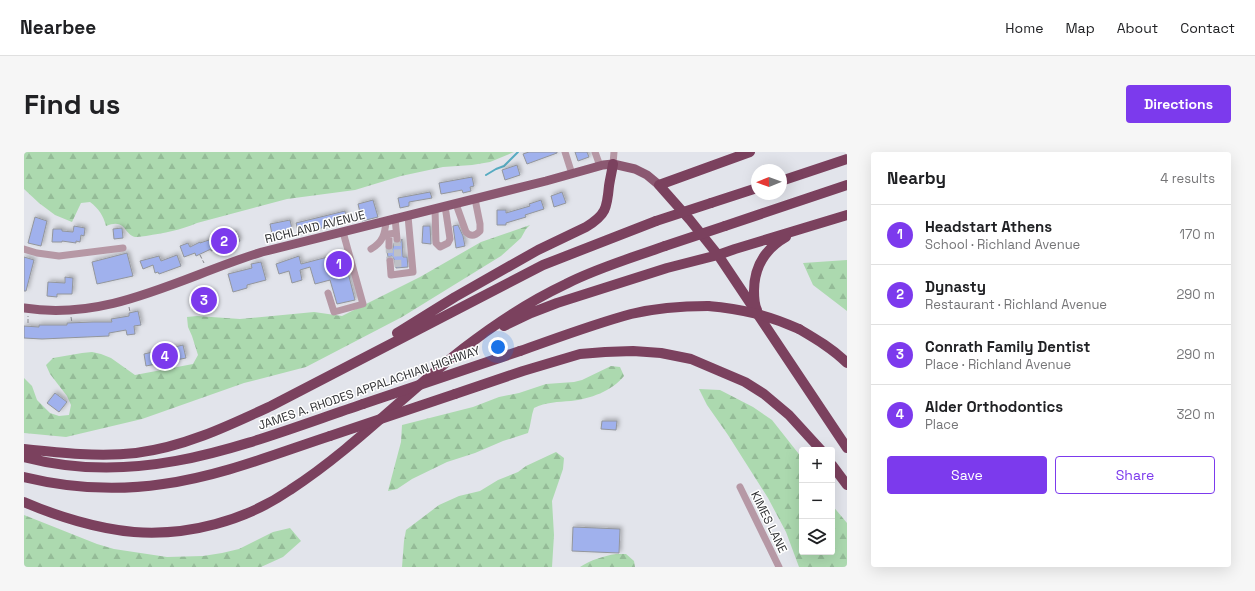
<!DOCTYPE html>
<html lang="en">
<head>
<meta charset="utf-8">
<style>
  :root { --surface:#fff; --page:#f6f6f6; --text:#202124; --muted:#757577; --line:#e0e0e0; --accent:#7c3aed }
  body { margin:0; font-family:"Space Grotesk",sans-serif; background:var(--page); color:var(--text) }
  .controls { position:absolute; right:12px; bottom:12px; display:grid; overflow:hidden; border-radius:4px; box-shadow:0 4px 16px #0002 }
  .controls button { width:36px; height:36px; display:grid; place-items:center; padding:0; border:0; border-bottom:1px solid var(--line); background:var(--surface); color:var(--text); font:20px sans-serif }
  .compass { position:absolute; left:727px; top:12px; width:36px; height:36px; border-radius:50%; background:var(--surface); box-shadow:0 4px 16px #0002; rotate:269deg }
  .you { position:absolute; left:474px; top:195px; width:14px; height:14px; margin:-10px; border:3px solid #fff; border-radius:50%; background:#1a73e8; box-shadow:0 0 0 6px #1a73e833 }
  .badge { display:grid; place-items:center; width:26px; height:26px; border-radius:50%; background:var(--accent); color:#fff; font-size:13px; font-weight:700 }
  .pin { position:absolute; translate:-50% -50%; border:2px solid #fff; box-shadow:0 1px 4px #0006 }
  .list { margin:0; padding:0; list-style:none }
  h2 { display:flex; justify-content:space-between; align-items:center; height:52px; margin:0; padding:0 16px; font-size:17px }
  h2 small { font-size:13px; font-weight:400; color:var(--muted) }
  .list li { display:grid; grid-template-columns:26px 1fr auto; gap:12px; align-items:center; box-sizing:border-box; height:60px; padding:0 16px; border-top:1px solid var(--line) }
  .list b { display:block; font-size:15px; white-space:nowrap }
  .list p { margin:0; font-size:13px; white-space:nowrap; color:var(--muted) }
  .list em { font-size:13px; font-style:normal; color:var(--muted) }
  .actions { display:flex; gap:8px; padding:12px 16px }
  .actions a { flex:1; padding:9px 0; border:1px solid var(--accent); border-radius:4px; text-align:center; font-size:14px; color:var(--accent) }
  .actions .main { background:var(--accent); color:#fff }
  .icon { flex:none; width:22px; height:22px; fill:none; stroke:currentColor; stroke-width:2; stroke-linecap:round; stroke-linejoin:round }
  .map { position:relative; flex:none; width:823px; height:415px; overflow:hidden; border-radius:4px }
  header { display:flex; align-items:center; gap:24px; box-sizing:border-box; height:56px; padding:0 20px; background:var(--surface); border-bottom:1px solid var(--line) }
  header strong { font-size:19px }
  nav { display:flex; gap:22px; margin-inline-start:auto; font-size:14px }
  .intro { display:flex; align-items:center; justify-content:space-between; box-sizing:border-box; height:96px; padding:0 24px }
  h1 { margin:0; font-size:28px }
  .button { padding:10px 18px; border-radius:4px; background:var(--accent); color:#fff; font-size:14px; font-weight:700 }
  main { display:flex; gap:24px; padding:0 24px }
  aside { flex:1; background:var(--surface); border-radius:4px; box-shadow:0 4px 16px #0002 }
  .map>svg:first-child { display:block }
  .forest { fill:url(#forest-firs) }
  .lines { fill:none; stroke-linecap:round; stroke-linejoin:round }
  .stream { stroke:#57abc1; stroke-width:2 }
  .building { fill:#a0b1ed; stroke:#93969c; filter:url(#shadow) }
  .minor-tunnel { stroke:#bec0c6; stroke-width:7; stroke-dasharray:7 3.5; stroke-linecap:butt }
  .path { stroke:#87888d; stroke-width:1; stroke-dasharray:4 2; stroke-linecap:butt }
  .minor { stroke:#b698a5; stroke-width:7 }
  .major { stroke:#8b5871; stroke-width:9 }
  .highway { stroke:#7b415e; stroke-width:10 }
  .highway-bridge { stroke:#7b415e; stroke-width:10 }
  .labels { text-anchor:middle; stroke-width:3; stroke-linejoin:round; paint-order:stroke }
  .street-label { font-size:12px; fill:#2f3033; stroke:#fff }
</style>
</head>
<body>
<header>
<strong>Nearbee</strong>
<nav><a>Home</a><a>Map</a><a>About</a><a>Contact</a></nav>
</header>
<div class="intro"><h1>Find us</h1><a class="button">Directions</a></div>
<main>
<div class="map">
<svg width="823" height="415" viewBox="0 0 823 415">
  <defs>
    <pattern id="forest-firs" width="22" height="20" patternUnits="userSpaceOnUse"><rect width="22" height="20" fill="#acd9af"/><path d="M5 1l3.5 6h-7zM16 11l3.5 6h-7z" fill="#94bb97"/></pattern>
    <filter id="shadow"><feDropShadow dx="2" dy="-2" stdDeviation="2" flood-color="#0004"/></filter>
  </defs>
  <rect width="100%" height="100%" fill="#e2e4eb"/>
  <!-- forest -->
  <path class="forest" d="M0 0H490L466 10 448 13 419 15 377 24 331 38 263 47 173 71C157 78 140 81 122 84 119 84 116 85 113 85 100 85 103 65 82 74 79 63 75 57 66 50L57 51 48 70 31 63 15 51 0 37Z
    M506 73 502 77 497 86 477 104 378 165 282 215 220 231 118 267 42 285 0 281V226L8 234 13 248 26 261 35 264 45 263 47 253 43 244 26 222 22 213 29 206 58 201 68 200 77 202 87 206 111 223 169 212 174 203 168 184 164 175 163 165 173 164 216 167 290 160 318 164 396 125 457 90Z
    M823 108V159L789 133 779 111Z
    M587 214 596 215 600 224C588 239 566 247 547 249 534 250 522 250 510 256 507 264 507 272 504 281L479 289 451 301 423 310 388 327 373 337 364 339 377 290 378 273 449 255 475 245 495 241 522 232 550 230 558 228Z
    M675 237 696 238 729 255 748 268 778 306V400H808V353L823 371V415H775L762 380 744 346 704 283 683 253Z
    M532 300 540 306 539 317 528 349 530 383 528 415H378L380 389 382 378 415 353 435 344 456 339 474 328 494 320 502 314Z
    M0 363 73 392 90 397 143 405 179 404 198 401 215 397 249 380 266 376 277 389 259 405 237 415H0Z
    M592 402H602L610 409 611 415H556C567 408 579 404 592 402Z"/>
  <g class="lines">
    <!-- stream -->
    <path class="stream" d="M462 23 472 17 480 14 494 0"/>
  </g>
  <!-- building -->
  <path class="building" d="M505 0H533V1L503 12 499 2Z
    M551 0H563L565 5 554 9Z
    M493 13 496 23 481 28 478 18Z
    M448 25 450 34 446 35 447 39 439 41 438 38 417 42 415 31Z
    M406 40 408 46 385 50V54L376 56 374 46Z
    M538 40 542 51 530 55 527 44Z
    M349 48 354 65 338 69 334 52Z
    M517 48 520 57 501 63 502 65 482 71V73H473V58H482V61L506 54 505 52Z
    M321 59 323 69 275 82 272 71Z
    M11 65 23 69 17 94 4 91Z
    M266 68 268 77 248 82 246 72Z
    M434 73 439 84 441 94 432 96 429 74Z
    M50 74 61 76 60 84 57 83 56 90 52 89V91L38 89V90H28L29 77H38V79L49 80Z
    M399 74H406L407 92 398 91Z
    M98 76 99 86 90 87 89 77Z
    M212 79 216 89 187 99V97L172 104 171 101 160 105 156 94 164 91 166 95 176 90V91Z
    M378 87 379 105H383L384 115 372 116 370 107 368 104 364 105 363 99 368 98 369 96 370 91 373 92 376 91Z
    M103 101 109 124 73 132 68 110Z
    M319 101 331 148 313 152 306 128 291 132 286 115 276 118 278 128 268 131 265 119 255 122 252 112 275 104 277 112Z
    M153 103 157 114 135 122 134 120 131 121 129 113 119 117 116 109 135 104 137 109Z
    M0 105 10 108 2 139H0Z
    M237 110 242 128 223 133V136L209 140 204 122 228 116 227 112Z
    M41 125 49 126 48 142H33V145L23 144 24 130 41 131Z
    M172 140 190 141 189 156 170 155Z
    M114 159 117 173 110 174 111 182 103 183 102 178 85 181V184L18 187 0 186V174L15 175V173H43V171L69 170H88L87 167 105 164V161Z
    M159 193 162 206 122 214 120 202Z
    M31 241 43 250 35 260 23 251Z
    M578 269H593L592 278 577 277Z
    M549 375 596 377 595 401 548 399Z"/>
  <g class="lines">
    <!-- minor-tunnel -->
    <path class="minor-tunnel" d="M373 87 374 116
      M365 94 366 109"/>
    <!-- path -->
    <path class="path" d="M176 103 180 111
      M105 155 106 160
      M47 165 48 171
      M4 171V164"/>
    <!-- minor -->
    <path class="minor" d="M541 0 548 22
      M571 0 576 14
      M589 12 590 0
      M432 52 442 80C447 85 451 84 456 79V72L451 47
      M411 57 412 91 416 95 424 91 426 87 421 54
      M371 66 373 87
      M365 94V82L372 81
      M0 97 13 101 35 104 99 96
      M347 97C359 90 361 82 362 69
      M366 109 367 123 389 120 384 64
      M304 141 310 160 339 152 319 80
      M716 335 755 415"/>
    <!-- major -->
    <path class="major" d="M0 156C85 170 159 124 238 100L522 29 579 13 589 12 611 17 623 23 635 33"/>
    <!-- highway -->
    <path class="highway" d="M726 0 635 33 666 68 694 103 823 296
      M757 29 823 7
      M687 51 733 36
      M701 74 823 33
      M733 158C730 152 730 146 730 139 730 115 741 97 762 85
      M480 174 507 161 533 151 643 116 694 103 711 97 823 63
      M775 177C792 187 809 197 823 211
      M373 181 431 145 514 98 562 75C582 63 583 56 585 34 586 27 588 19 589 12
      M496 199C533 186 570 172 607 162 632 156 659 154 684 154
      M431 242 499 219 556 202 581 200 609 199 637 201 667 207 721 230 740 242 765 263 797 298
      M0 297C37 301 75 305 112 301 160 295 204 274 247 254L519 113 632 69
      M0 305C121 337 226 290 339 252
      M808 313 823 333
      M0 325C45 336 93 339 139 332 197 324 251 302 306 284
      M0 350C32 364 74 377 110 380 164 384 221 369 266 338 329 297 381 242 440 196 471 172 506 149 542 132 573 116 608 106 641 94"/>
    <!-- highway-bridge -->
    <path class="highway-bridge" d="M632 69 687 51
      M641 94 701 74
      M684 154C718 157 744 163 775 177
      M339 252 496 199
      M306 284 431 242"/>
  </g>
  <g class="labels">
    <!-- street labels -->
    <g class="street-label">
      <text transform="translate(291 75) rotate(-14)" y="4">RICHLAND AVENUE</text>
      <text transform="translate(345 236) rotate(-19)" y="4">JAMES A. RHODES APPALACHIAN HIGHWAY</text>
      <text transform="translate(745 370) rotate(64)" y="4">KIMES LANE</text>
    </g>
  </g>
</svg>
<div class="controls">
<button>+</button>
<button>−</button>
<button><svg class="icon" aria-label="layers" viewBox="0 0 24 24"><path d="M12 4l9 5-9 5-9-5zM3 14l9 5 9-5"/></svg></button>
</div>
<svg class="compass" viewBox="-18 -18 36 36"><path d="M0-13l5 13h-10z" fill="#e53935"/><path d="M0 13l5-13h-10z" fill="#757577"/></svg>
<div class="you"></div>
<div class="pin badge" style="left:315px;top:112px">1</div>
<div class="pin badge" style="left:200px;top:89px">2</div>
<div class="pin badge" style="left:180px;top:148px">3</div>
<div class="pin badge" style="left:141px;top:204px">4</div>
</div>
<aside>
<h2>Nearby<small>4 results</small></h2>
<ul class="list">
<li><span class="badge">1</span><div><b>Headstart Athens</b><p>School · Richland Avenue</p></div><em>170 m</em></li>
<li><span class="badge">2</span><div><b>Dynasty</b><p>Restaurant · Richland Avenue</p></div><em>290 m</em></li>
<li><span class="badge">3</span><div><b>Conrath Family Dentist</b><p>Place · Richland Avenue</p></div><em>290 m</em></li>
<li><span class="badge">4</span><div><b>Alder Orthodontics</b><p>Place</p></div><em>320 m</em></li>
</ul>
<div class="actions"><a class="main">Save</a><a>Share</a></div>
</aside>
</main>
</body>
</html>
